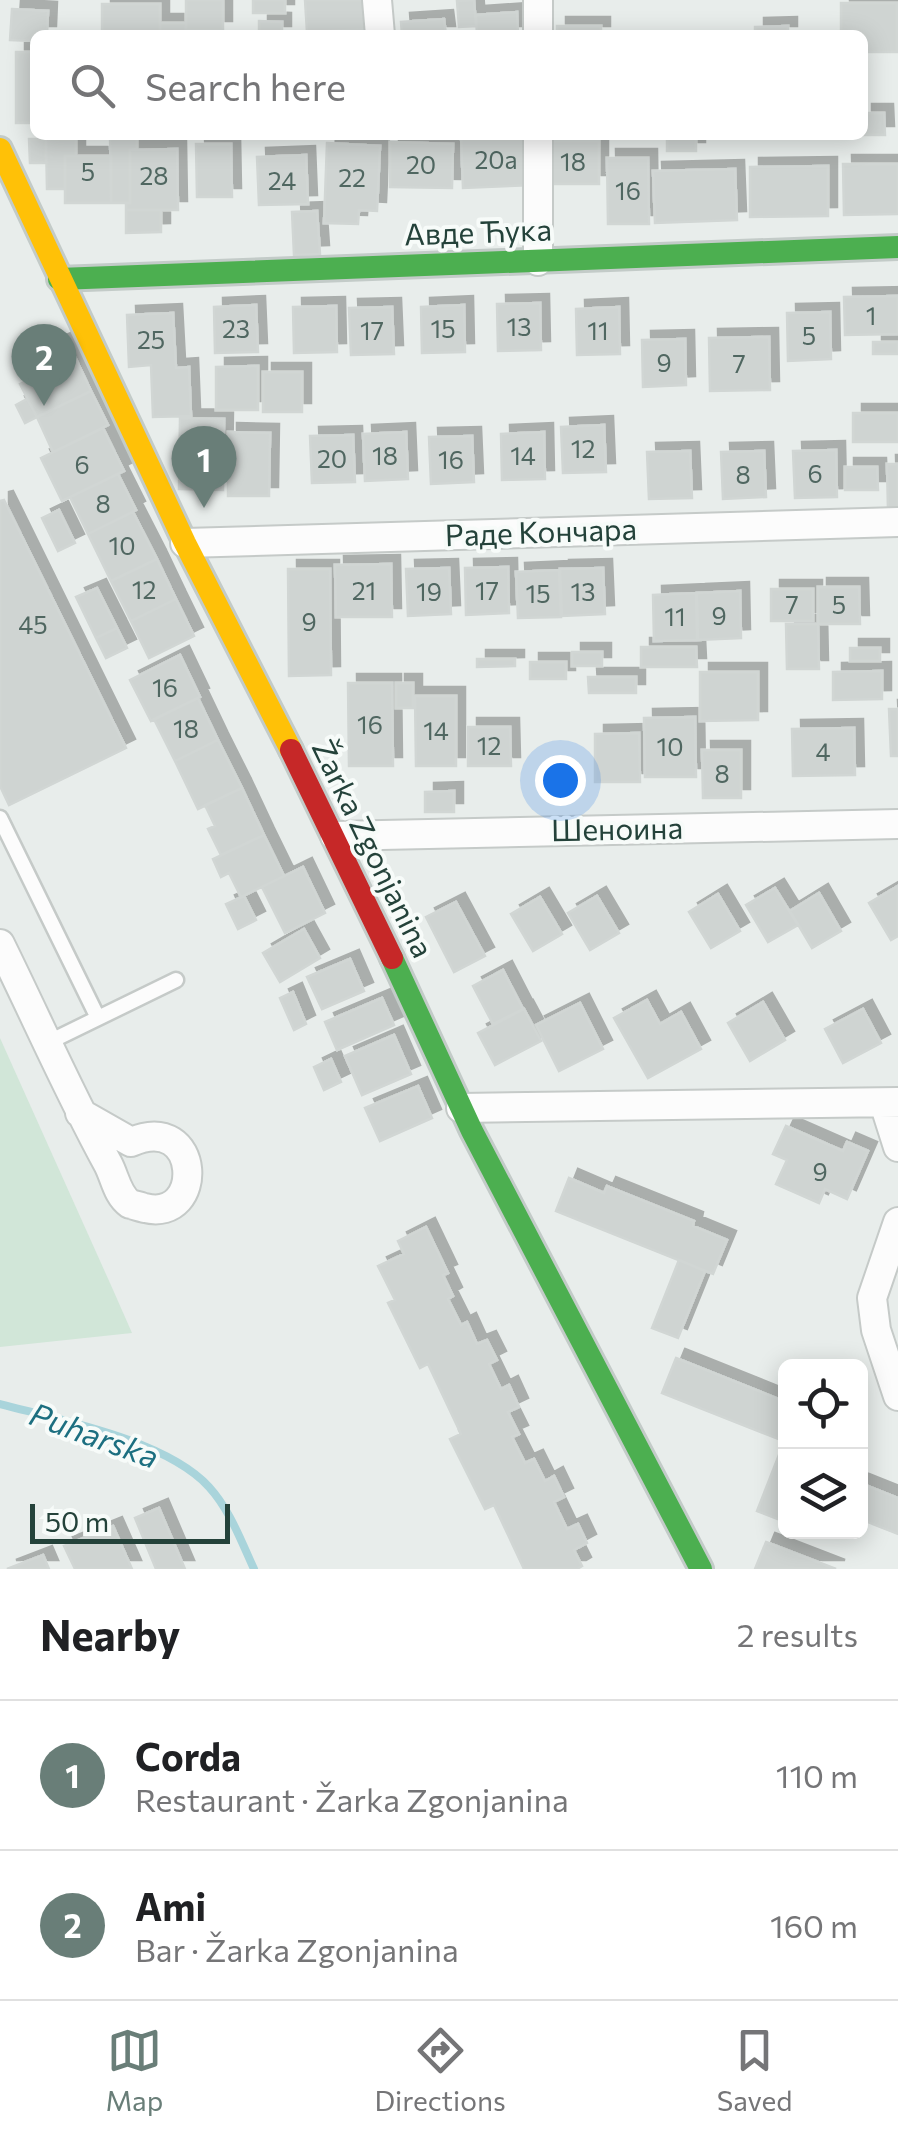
<!DOCTYPE html>
<html lang="en">
<head>
<meta charset="utf-8">
<style>
  :root { --surface:#fff; --page:#f6f6f6; --text:#202124; --muted:#757577; --line:#e0e0e0; --accent:#697e78 }
  body { margin:0; font-family:Commissioner,sans-serif; background:var(--page); color:var(--text) }
  .controls { position:absolute; right:30px; bottom:30px; display:grid; overflow:hidden; border-radius:15px; box-shadow:0 5px 25px #0003 }
  .controls button { width:90px; height:90px; display:grid; place-items:center; padding:0; border:0; border-bottom:2px solid var(--line); background:var(--surface); color:var(--text); font:50px sans-serif }
  .scale { position:absolute; left:30px; bottom:25px; width:200px; box-sizing:border-box; padding-left:10px; border:5px solid #24423a; border-top:0; font-size:28px; line-height:35px; white-space:nowrap; color:#24423a; -webkit-text-stroke:8px #f7fbf9; paint-order:stroke }
  .you { position:absolute; left:560px; top:780px; width:35px; height:35px; margin:-25px; border:8px solid #fff; border-radius:50%; background:#1a73e8; box-shadow:0 0 0 15px #1a73e833 }
  .badge { display:grid; place-items:center; width:65px; height:65px; border-radius:50%; background:var(--accent); color:#fff; font-size:32px; font-weight:700 }
  .pin { position:absolute; translate:-50% -82px; filter:drop-shadow(0 2px 5px #0008) }
  .pin::after { content:''; position:absolute; top:52px; width:35px; height:30px; background:inherit; clip-path:polygon(0 0,100% 0,50% 100%) }
  .list { margin:0; padding:0; list-style:none }
  h2 { display:flex; justify-content:space-between; align-items:center; height:130px; margin:0; padding:0 40px; font-size:42px }
  h2 small { font-size:32px; font-weight:400; color:var(--muted) }
  .list li { display:grid; grid-template-columns:65px 1fr auto; gap:30px; align-items:center; box-sizing:border-box; height:150px; padding:0 40px; border-top:2px solid var(--line) }
  .list b { display:block; font-size:38px; white-space:nowrap }
  .list p { margin:0; font-size:32px; white-space:nowrap; color:var(--muted) }
  .list em { font-size:32px; font-style:normal; color:var(--muted) }
  .icon { flex:none; width:55px; height:55px; fill:none; stroke:currentColor; stroke-width:2; stroke-linecap:round; stroke-linejoin:round }
  .map { position:relative; flex:none; width:898px; height:1569px; overflow:hidden }
  .search { position:absolute; background:var(--surface); box-shadow:0 5px 25px #0003; left:30px; right:30px; top:30px; height:110px; display:flex; align-items:center; gap:25px; box-sizing:border-box; padding:0 35px; border-radius:15px; color:var(--muted); font-size:38px }
  .sheet { height:430px; background:var(--surface) }
  nav { display:flex; justify-content:space-around; align-items:center; box-sizing:border-box; height:140px; border-top:2px solid var(--line); background:var(--surface); font-size:28px; color:var(--muted) }
  nav a { display:grid; justify-items:center; gap:5px }
  nav .on { color:var(--accent) }
  .map>svg:first-child { display:block }
  .green { fill:#d1e6d8 }
  .lines { fill:none; stroke-linecap:round; stroke-linejoin:round }
  .stream { stroke:#a9d4db; stroke-width:8 }
  .building { fill:#cfd4d2; stroke:#d1d6d4; stroke-width:2.5; filter:url(#shadow) }
  .lane-casing { stroke:#c5cac8; stroke-width:19 }
  .street-casing { stroke:#c5cac8; stroke-width:32 }
  .fast-casing { stroke:#c3cbc8; stroke-width:28 }
  .slow-casing { stroke:#c3cbc8; stroke-width:28 }
  .jam-casing { stroke:#c3cbc8; stroke-width:28 }
  .lane { stroke:#fcfcfc; stroke-width:14 }
  .street { stroke:#fcfcfc; stroke-width:28 }
  .fast { stroke:#4caf50; stroke-width:22 }
  .slow { stroke:#ffc107; stroke-width:22 }
  .jam { stroke:#c62828; stroke-width:22 }
  .labels { text-anchor:middle; stroke-width:8; stroke-linejoin:round; paint-order:stroke }
  .number-label { font-size:25px; fill:#506761 }
  .street-label { font-size:30px; fill:#24423a; stroke:#f7fbf9 }
  .water-label { font-size:32px; font-style:italic; fill:#1c6f80; stroke:#f7fbf9 }
</style>
</head>
<body>
<div class="map">
<svg width="898" height="1569" viewBox="0 0 898 1569">
  <defs>
    <filter id="shadow"><feDropShadow dx="9" dy="-9" stdDeviation="0" flood-color="#0004"/></filter>
  </defs>
  <rect width="100%" height="100%" fill="#e8edeb"/>
  <!-- green -->
  <path class="green" d="M0 1038 114 1292 132 1333 0 1347Z"/>
  <g class="lines">
    <!-- stream -->
    <path class="stream" d="M0 1404C60 1420 166 1440 209 1487 230 1510 241 1541 254 1569"/>
  </g>
  <!-- building -->
  <path class="building" d="M186 0H223V30H186Z
    M253 0H285V13H253Z
    M305 0H365L367 29 307 32Z
    M474 0 476 26 459 27 457 1Z
    M841 3H897V52H863V35H841Z
    M102 4H160V35H102Z
    M12 9 48 11 47 35H35V41L10 40Z
    M517 12 518 35H477L476 15Z
    M444 19 446 35H402L401 22Z
    M259 21 282 22V35H259Z
    M160 23H186L185 35H160Z
    M557 26H601V35H557Z
    M788 26V35H755V27Z
    M16 52H35V123H16Z
    M863 113H884L885 135H843H863Z
    M110 135H137V149L130 150V203H111Z
    M461 135H529L531 185 463 188Z
    M667 135H696V151H667Z
    M29 139H46V163H30Z
    M46 139H76V156H65V189H47Z
    M548 141H599V184H548Z
    M390 142 453 144 452 188 390 187Z
    M327 143 380 146 377 211 359 210 358 224 324 223Z
    M196 144H231L232 197H197Z
    M177 149 178 210H126V203H130V150Z
    M306 155 308 204 259 205 257 157Z
    M65 156H111V203H65Z
    M607 158H648L649 224H608Z
    M843 164H898V214L844 215Z
    M828 166V216L750 217V167Z
    M735 169 737 220 655 223 653 171Z
    M126 210H161V232L126 233Z
    M317 211 320 254 294 255 292 212Z
    M898 296V334L845 335 844 297Z
    M540 303 541 350 498 351 497 304Z
    M256 305 258 352 215 353 214 307Z
    M464 305 465 352 422 353 421 307Z
    M336 306 337 352 294 353 293 307Z
    M392 307 394 354 351 355 349 308Z
    M619 307 620 354 577 355 576 309Z
    M830 312 831 359 788 361 787 313Z
    M173 313 176 368 189 367 191 416 153 417 151 365 129 367 127 315Z
    M769 337 770 390 710 391 709 338Z
    M685 339 686 385 643 387 642 340Z
    M66 340 75 357 58 366 49 348Z
    M873 342H898V354H873Z
    M75 357 91 391 37 417 20 384Z
    M258 366V410H216V367Z
    M263 372H302V412H263Z
    M91 391 108 425 53 452 37 417Z
    M27 399 37 417 25 423 16 405Z
    M853 413H898V442H853Z
    M180 418 224 419 223 490 179 489Z
    M604 425 606 472 563 473 561 427Z
    M103 428 124 471 62 501 41 458Z
    M228 432 270 433 269 496H228Z
    M406 432 408 479 365 481 363 434Z
    M544 432 545 479 502 480 501 434Z
    M353 435 355 482 312 483 310 436Z
    M472 436 474 482 431 484 429 437Z
    M836 450 837 497 795 498 793 451Z
    M690 451 692 498 649 499 647 452Z
    M764 451 766 497 723 499 721 452Z
    M887 464H898V510L888 511Z
    M845 467H877L878 490H845Z
    M118 474 136 510 88 534 70 497Z
    M4 500 126 748 9 805 0 786V501Z
    M59 510 75 543 58 551 42 518Z
    M133 512 157 559 111 581 88 534Z
    M157 559 176 599 131 621 111 581Z
    M391 564 392 617H336L335 565Z
    M508 567 509 613 466 615 465 568Z
    M449 568 451 614 408 616 406 569Z
    M603 568 605 614 562 616 560 569Z
    M288 569H330L331 675 289 676Z
    M559 570 561 617 518 618 516 572Z
    M818 587H859L860 624H818Z
    M97 588 117 628 96 638 76 597Z
    M771 589H813V621H771Z
    M740 591 741 638 698 640 697 593Z
    M696 593 697 640 654 641 653 595Z
    M176 599 194 636 149 658 131 621Z
    M786 624H818L819 669H787Z
    M117 628 127 648 106 658 96 638Z
    M641 647H696L697 667H641Z
    M850 648H880V661H850Z
    M572 652H602V666H572Z
    M180 655 200 697 151 721 130 680Z
    M477 659H515V666L477 667Z
    M530 662H566V679H530Z
    M882 671V699L833 700V672Z
    M700 672H758V720L700 721Z
    M588 677H636V693H589Z
    M348 683H392L393 766H349Z
    M396 683H413V708H396Z
    M415 696H456V766H416Z
    M198 698 218 740 175 761 154 719Z
    M889 709H898V756H891Z
    M695 717 696 777H645L644 718Z
    M468 727H510L511 766H468Z
    M854 728 855 775 793 776 792 729Z
    M639 733 640 782H595V734Z
    M218 740 242 788 198 809 175 761Z
    M702 750H741V798H703Z
    M242 788 264 835 221 855 208 829 215 826 205 805Z
    M454 791V812H425V792Z
    M264 835 284 876 241 897 229 873 221 877 213 859Z
    M303 867 325 913 285 933 262 887Z
    M898 886V936L891 940 869 903Z
    M775 888 798 925 768 942 746 905Z
    M819 893 841 931 812 948 790 911Z
    M718 894 740 931 711 948 689 912Z
    M244 896 256 920 238 929 226 904Z
    M597 896 619 933 590 950 568 913Z
    M540 897 562 934 533 951 511 914Z
    M456 902 485 956 454 972 426 917Z
    M304 929 320 958 280 982 263 953Z
    M350 959 364 991 322 1009 307 977Z
    M503 970 523 1009 493 1024 473 986Z
    M293 992 306 1024 294 1030 280 998Z
    M382 998 394 1025 337 1050 325 1022Z
    M647 1000 660 1024 681 1012 701 1049 648 1078 614 1018Z
    M763 1002 785 1040 750 1061 728 1023Z
    M580 1003 603 1049 559 1071 536 1025Z
    M524 1009 541 1041 495 1065 478 1033Z
    M863 1009 881 1043 843 1063 825 1029Z
    M394 1035 411 1074 362 1095 345 1056Z
    M331 1059 341 1082 324 1090 314 1067Z
    M418 1086 432 1118 380 1141 365 1108Z
    M786 1126 843 1151 847 1142 868 1151 847 1199 825 1189 819 1203 776 1184 787 1160 773 1154Z
    M569 1178 604 1193 607 1186 694 1221 693 1226 727 1240 713 1274 556 1211Z
    M426 1227 448 1273 443 1275 453 1296 448 1299 461 1325 467 1322 477 1344 487 1340 497 1360 489 1364 501 1389 509 1385 519 1407 508 1412 519 1434 512 1437 525 1463 534 1459 545 1481 554 1476 564 1497 554 1502 567 1529 578 1524 587 1543 574 1550 582 1566 577 1569H524L494 1505 485 1509 450 1439 461 1434 428 1364 420 1368 388 1303 395 1300 378 1266 404 1254 398 1241Z
    M679 1260 705 1271 678 1338 652 1328Z
    M676 1358 786 1402V1442L662 1393Z
    M784 1442 786 1506 780 1520 757 1511Z
    M860 1483 898 1498V1534L860 1519Z
    M159 1508 185 1569H156L135 1518Z
    M113 1526 132 1569H75L64 1546Z
    M766 1542 836 1569H755Z
    M43 1555 49 1569H7Z"/>
  <g class="lines">
    <!-- lane casing -->
    <g class="lane-casing">
      <path id="lane" d="M0 818 98 1018
        M49 1042 176 980"/>
    </g>
    <!-- street casing -->
    <g class="street-casing">
      <path id="street" d="M377 0 380 35
        M538 0V35
        M538 135V261
        M185 543 898 522
        M335 836 898 824
        M0 944C36 1017 69 1093 108 1164 115 1177 117 1195 130 1204 131 1204 144 1208 145 1208 205 1223 202 1111 131 1142L80 1113
        M884 1103 898 1147
        M461 1108 898 1102
        M898 1222 872 1298 876 1330 898 1396"/>
    </g>
    <!-- fast casing -->
    <g class="fast-casing">
      <path id="fast" d="M59 279 898 247
        M392 958 472 1131 701 1569"/>
    </g>
    <!-- slow casing -->
    <g class="slow-casing">
      <path id="slow" d="M0 149 185 543 291 750"/>
    </g>
    <!-- jam casing -->
    <g class="jam-casing">
      <path id="jam" d="M291 750 392 958"/>
    </g>
    <!-- lane -->
    <use href="#lane" class="lane"/>
    <!-- street -->
    <use href="#street" class="street"/>
    <!-- fast -->
    <use href="#fast" class="fast"/>
    <!-- slow -->
    <use href="#slow" class="slow"/>
    <!-- jam -->
    <use href="#jam" class="jam"/>
  </g>
  <g class="labels">
    <!-- number labels -->
    <g class="number-label">
      <text x="496" y="169">20a</text>
      <text x="573" y="171">18</text>
      <text x="421" y="174">20</text>
      <text x="88" y="181">5</text>
      <text x="154" y="185">28</text>
      <text x="352" y="187">22</text>
      <text x="282" y="190">24</text>
      <text x="628" y="200">16</text>
      <text x="871" y="325">1</text>
      <text x="519" y="336">13</text>
      <text x="236" y="338">23</text>
      <text x="443" y="338">15</text>
      <text x="372" y="340">17</text>
      <text x="598" y="340">11</text>
      <text x="809" y="345">5</text>
      <text x="151" y="349">25</text>
      <text x="664" y="372">9</text>
      <text x="739" y="373">7</text>
      <text x="583" y="458">12</text>
      <text x="385" y="465">18</text>
      <text x="523" y="465">14</text>
      <text x="332" y="468">20</text>
      <text x="451" y="469">16</text>
      <text x="82" y="474">6</text>
      <text x="815" y="483">6</text>
      <text x="743" y="484">8</text>
      <text x="103" y="513">8</text>
      <text x="122" y="555">10</text>
      <text x="144" y="599">12</text>
      <text x="364" y="600">21</text>
      <text x="487" y="600">17</text>
      <text x="429" y="601">19</text>
      <text x="583" y="601">13</text>
      <text x="538" y="603">15</text>
      <text x="792" y="614">7</text>
      <text x="839" y="614">5</text>
      <text x="719" y="625">9</text>
      <text x="675" y="626">11</text>
      <text x="309" y="631">9</text>
      <text x="33" y="634">45</text>
      <text x="165" y="697">16</text>
      <text x="370" y="734">16</text>
      <text x="186" y="738">18</text>
      <text x="436" y="740">14</text>
      <text x="489" y="755">12</text>
      <text x="670" y="756">10</text>
      <text x="823" y="761">4</text>
      <text x="722" y="783">8</text>
      <text x="820" y="1181">9</text>
    </g>
    <!-- street labels -->
    <g class="street-label">
      <text transform="translate(478 233) rotate(-2)" y="10">Авде Ћука</text>
      <text transform="translate(541 533) rotate(-2)" y="10">Раде Кончара</text>
      <text transform="translate(617 830) rotate(-1)" y="10">Шеноина</text>
      <text transform="translate(372 849) rotate(64)" y="10">Žarka Zgonjanina</text>
    </g>
    <!-- water labels -->
    <g class="water-label">
      <text transform="translate(94 1436) rotate(20)" y="11">Puharska</text>
    </g>
  </g>
</svg>
<div class="controls">
<button><svg class="icon" aria-label="locate" viewBox="0 0 24 24"><circle cx="12" cy="12" r="6"/><path d="M12 2v4M12 18v4M2 12h4M18 12h4"/></svg></button>
<button><svg class="icon" aria-label="layers" viewBox="0 0 24 24"><path d="M12 4l9 5-9 5-9-5zM3 14l9 5 9-5"/></svg></button>
</div>
<div class="scale">50 m</div>
<div class="you"></div>
<div class="pin badge" style="left:204px;top:508px">1</div>
<div class="pin badge" style="left:44px;top:406px">2</div>
<div class="search"><svg class="icon" aria-label="search" viewBox="0 0 24 24"><circle cx="10" cy="10" r="6"/><path d="M15 15l6 6"/></svg>Search here</div>
</div>
<section class="sheet">
<h2>Nearby<small>2 results</small></h2>
<ul class="list">
<li><span class="badge">1</span><div><b>Corda</b><p>Restaurant · Žarka Zgonjanina</p></div><em>110 m</em></li>
<li><span class="badge">2</span><div><b>Ami</b><p>Bar · Žarka Zgonjanina</p></div><em>160 m</em></li>
</ul>
</section>
<nav>
<a class="on"><svg class="icon" aria-label="map" viewBox="0 0 24 24"><path d="M3 6l6-2 6 2 6-2v14l-6 2-6-2-6 2zM9 4v14M15 6v14"/></svg>Map</a>
<a><svg class="icon" aria-label="directions" viewBox="0 0 24 24"><path d="M12 3l9 9-9 9-9-9zM9 14v-3h6M13 9l2 2-2 2"/></svg>Directions</a>
<a><svg class="icon" aria-label="saved" viewBox="0 0 24 24"><path d="M7 4h10v16l-5-4-5 4z"/></svg>Saved</a>
</nav>
</body>
</html>
